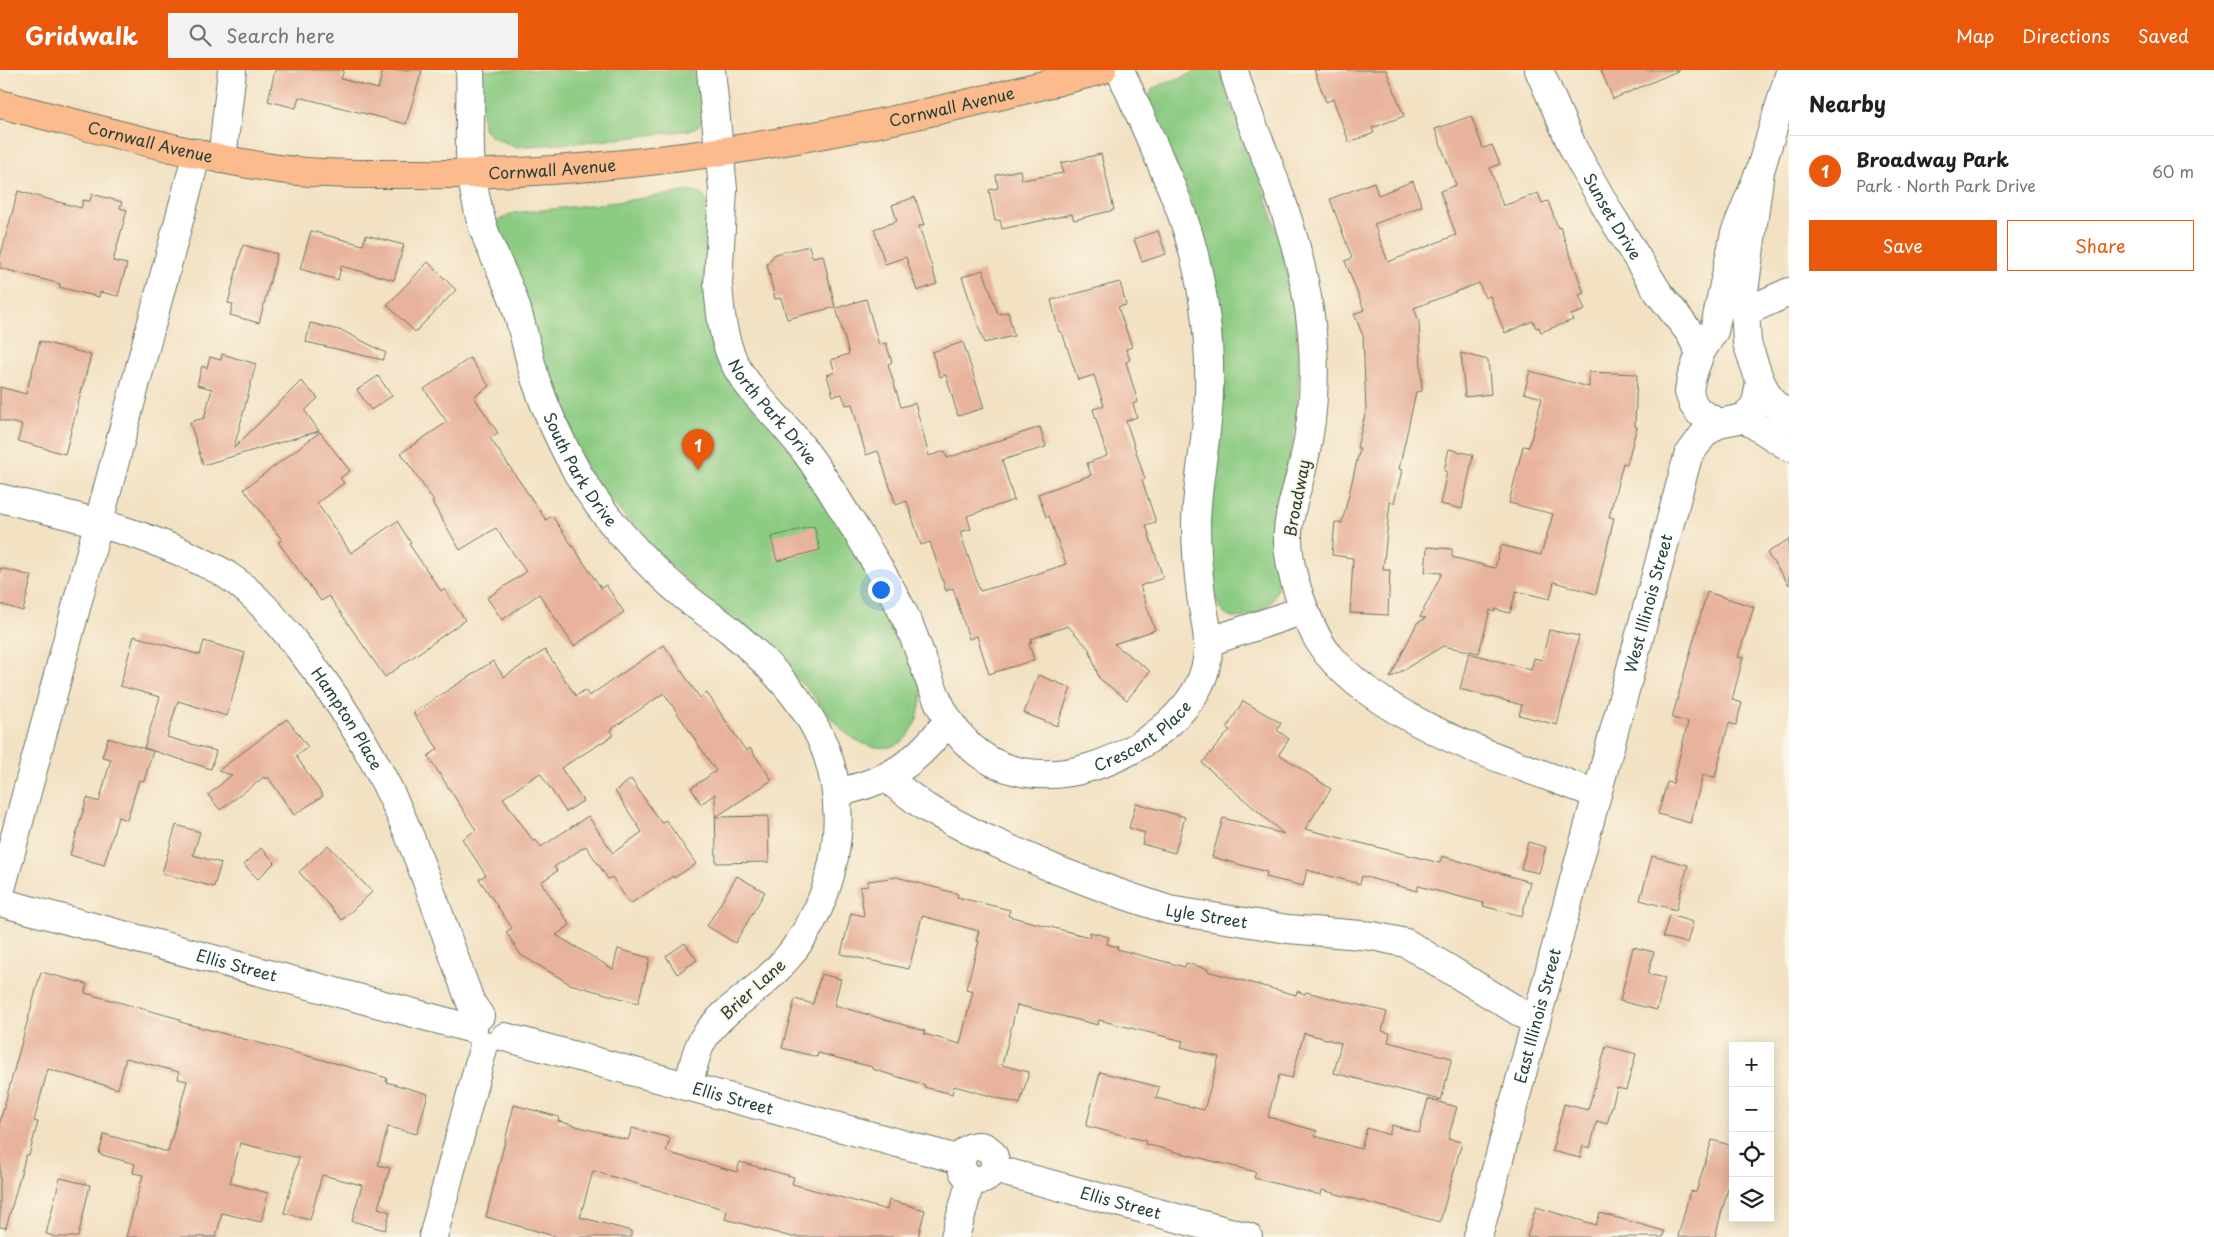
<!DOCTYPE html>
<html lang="en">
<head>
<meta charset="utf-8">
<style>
  :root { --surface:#fff; --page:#f2f2f2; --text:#202124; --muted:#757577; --line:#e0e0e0; --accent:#ea580c }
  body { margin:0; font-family:"Playpen Sans",sans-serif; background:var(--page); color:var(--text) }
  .controls { position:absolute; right:15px; bottom:15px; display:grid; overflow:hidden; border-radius:0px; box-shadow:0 2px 12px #0003 }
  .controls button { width:45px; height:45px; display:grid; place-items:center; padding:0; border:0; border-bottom:1px solid var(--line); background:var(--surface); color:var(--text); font:25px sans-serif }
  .you { position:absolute; left:880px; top:519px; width:18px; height:18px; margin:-12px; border:4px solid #fff; border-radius:50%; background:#1a73e8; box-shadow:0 0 0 8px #1a73e833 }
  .badge { display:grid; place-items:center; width:32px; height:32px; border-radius:50%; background:var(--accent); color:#fff; font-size:16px; font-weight:700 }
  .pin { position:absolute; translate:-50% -41px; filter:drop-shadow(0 1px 2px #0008) }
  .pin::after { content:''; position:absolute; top:26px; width:18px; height:15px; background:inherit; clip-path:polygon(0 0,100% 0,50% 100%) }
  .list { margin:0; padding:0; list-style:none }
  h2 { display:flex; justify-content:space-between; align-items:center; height:65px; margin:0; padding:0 20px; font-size:21px }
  h2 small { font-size:16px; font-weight:400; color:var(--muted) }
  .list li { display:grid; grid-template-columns:32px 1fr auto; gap:15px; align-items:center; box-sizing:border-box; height:70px; padding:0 20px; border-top:1px solid var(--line) }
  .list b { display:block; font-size:19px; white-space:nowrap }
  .list p { margin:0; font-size:16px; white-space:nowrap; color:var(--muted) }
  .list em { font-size:16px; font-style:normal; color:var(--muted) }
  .actions { display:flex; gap:10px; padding:15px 20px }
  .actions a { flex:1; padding:11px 0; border:1px solid var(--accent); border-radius:0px; text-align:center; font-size:18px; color:var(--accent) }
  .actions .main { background:var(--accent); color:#fff }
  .icon { flex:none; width:28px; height:28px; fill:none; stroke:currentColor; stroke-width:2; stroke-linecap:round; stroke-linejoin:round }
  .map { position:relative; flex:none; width:1789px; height:1167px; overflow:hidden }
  header { display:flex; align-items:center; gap:30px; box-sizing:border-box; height:70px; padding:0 25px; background:var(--accent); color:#fff }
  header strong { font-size:24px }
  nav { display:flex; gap:28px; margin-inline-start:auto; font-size:18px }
  .search { width:350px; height:45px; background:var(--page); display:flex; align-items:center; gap:12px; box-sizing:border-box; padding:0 18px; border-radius:0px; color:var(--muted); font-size:19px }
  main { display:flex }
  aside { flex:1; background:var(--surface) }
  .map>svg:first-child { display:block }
  .green { fill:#8bcb82; stroke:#55845b }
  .building { fill:#e8b39c }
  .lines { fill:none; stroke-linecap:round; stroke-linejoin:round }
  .minor-casing { stroke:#697666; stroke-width:30 }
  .major-casing { stroke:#697666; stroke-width:30 }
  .minor { stroke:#fff; stroke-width:28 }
  .major { stroke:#fbbb8d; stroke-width:28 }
  .labels { text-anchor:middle; stroke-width:4; stroke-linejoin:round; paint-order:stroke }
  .street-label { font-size:16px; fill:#1f3d34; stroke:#fcf5e5 }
</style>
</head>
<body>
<header>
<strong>Gridwalk</strong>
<div class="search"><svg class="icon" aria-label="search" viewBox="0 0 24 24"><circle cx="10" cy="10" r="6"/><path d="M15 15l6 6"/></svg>Search here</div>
<nav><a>Map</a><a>Directions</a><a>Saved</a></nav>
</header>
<main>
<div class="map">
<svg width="1789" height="1167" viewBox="0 0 1789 1167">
  <rect width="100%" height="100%" fill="#fcf5e5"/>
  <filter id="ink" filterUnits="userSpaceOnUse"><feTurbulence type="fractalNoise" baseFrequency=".02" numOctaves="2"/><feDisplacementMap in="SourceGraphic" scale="10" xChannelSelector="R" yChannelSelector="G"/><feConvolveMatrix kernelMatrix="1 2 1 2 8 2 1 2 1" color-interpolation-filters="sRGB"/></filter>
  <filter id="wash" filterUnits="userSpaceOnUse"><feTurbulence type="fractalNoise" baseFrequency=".0096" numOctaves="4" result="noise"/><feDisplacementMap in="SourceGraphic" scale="20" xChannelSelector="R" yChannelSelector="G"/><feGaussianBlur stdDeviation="1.12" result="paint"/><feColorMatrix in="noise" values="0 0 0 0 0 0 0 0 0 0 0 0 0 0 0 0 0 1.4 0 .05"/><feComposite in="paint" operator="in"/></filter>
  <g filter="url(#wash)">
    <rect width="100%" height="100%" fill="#f2e1c3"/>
    <!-- green -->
    <path class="green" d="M479 0H703L704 49 696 58 691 60 600 71 514 77 490 66 483 57Z
      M1200 0H1220C1224 9 1224 19 1228 29 1265 117 1301 211 1298 309 1298 331 1296 354 1292 376 1287 397 1280 417 1277 439 1275 448 1274 459 1274 469 1274 486 1283 508 1275 524 1270 537 1262 540 1250 545 1210 560 1212 507 1210 483L1198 151 1189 124 1155 46C1148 34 1147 30 1153 18Z
      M692 121C702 121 706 128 708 137L709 231 773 357 867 489 922 618C921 647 910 686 871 676 839 668 824 635 802 614 743 559 679 510 626 448 611 431 595 414 584 394 564 359 552 320 539 282 524 239 509 196 494 153L513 143 609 133Z"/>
    <g id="blocks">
      <!-- building -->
      <path class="building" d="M275 0H344L341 9 378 19 383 0H422L406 54 299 27 296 38 268 31Z
        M1314 0H1386L1404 46 1372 58 1374 63 1349 72 1333 29 1326 32Z
        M1601 0H1680L1613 29Z
        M1471 46 1483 78 1492 75 1500 94 1490 98 1503 136 1538 123 1542 133 1548 131 1558 158 1560 157 1584 223 1579 225 1585 240 1571 245 1573 250 1541 262 1539 257 1536 258 1533 251 1505 263 1490 226 1485 228 1479 213 1414 238 1419 251 1422 321 1416 322 1399 399 1402 400 1394 433 1390 432 1383 500H1390L1388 545 1350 543 1353 488 1332 485 1335 452 1342 453 1360 378H1357L1366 340 1363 266 1354 244 1364 240 1345 191 1352 188 1330 129 1374 112 1378 125 1413 111 1422 136 1374 154 1388 192 1456 165 1440 121 1456 115 1435 59Z
        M1101 84 1114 140 1074 150 1072 144 1002 159 1000 150 995 151 989 120 998 118 996 105 1020 100 1022 110 1063 103 1061 93Z
        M18 121 81 138 83 130 90 131 92 124 122 132 120 138 127 140 113 191 127 194 118 226 100 222 99 227 59 217 60 214 0 198V188Z
        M915 127 924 155 919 156 937 214 917 221 906 187 885 194 874 159 897 151 892 135Z
        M311 161 363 175 366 165 404 175 394 210 341 196 338 210 300 199Z
        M1158 161 1166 184 1142 192 1134 169Z
        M243 175 277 184 259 253 230 245 233 234 228 233Z
        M809 176 812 187 823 185 835 237 787 249 781 228 775 229 767 194 775 184Z
        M428 192 456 220 415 262 387 235Z
        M983 200 998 244 1008 242 1014 266 984 273 962 207Z
        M1120 212 1126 235 1118 237 1132 277 1126 279 1130 290 1126 292 1138 332 1133 334 1137 347 1126 351 1145 409 1142 410 1156 452 1146 455 1163 508 1140 516 1155 560 1114 574 1150 601 1127 630 1099 608 1089 579 1068 556 1031 569 1032 573H1029L1034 590 989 604 977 566 969 569 953 518 946 521 930 472 921 475 907 431 896 435 878 381 866 385 852 334 846 335 842 324 833 326 827 305 835 302 831 290 849 284 836 238 866 229 879 275 886 273 892 292 888 294 901 337 915 333 929 386 945 381 947 388 1040 357 1046 377 1002 390 1014 430 967 446 971 459 960 462 980 521 1013 512 1066 494 1049 446 1046 447 1038 424 1091 405 1087 393 1107 386 1093 339 1104 336 1094 305 1078 310 1062 262H1059L1051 230Z
        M310 253 343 261 386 283 383 290 306 272Z
        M40 271 91 285 65 384 18 371 22 355 0 350V317L26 324Z
        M963 272 984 338 958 346 946 305 940 307 932 282Z
        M1461 283 1488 290 1491 324 1465 327Z
        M222 284 256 294 234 378 301 311 318 328 305 341 319 361 203 395 190 352 204 348 212 319 197 315 202 296 207 298 210 287 221 290Z
        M470 288 489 316 474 327 498 363 490 368 546 450 552 446 601 518 606 515 624 542 574 576 539 524 502 550 487 528 526 502 496 458 460 480 432 432 434 431 401 383 447 352 424 319Z
        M1530 301 1589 317V302L1637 304 1635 356 1637 357 1627 394 1623 393 1609 447 1614 448 1596 524 1554 512 1550 529 1516 521 1510 543 1495 539V542L1490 540 1479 583 1443 576 1390 608 1417 553 1426 548 1420 547 1442 503 1425 502 1427 477 1452 479V487L1495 498 1501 475 1541 485 1553 444 1509 433 1523 376 1529 377 1542 328 1524 323Z
        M378 306 392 326 371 340 357 320Z
        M320 362 350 401 340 408 344 413 317 433 351 483 397 451 411 473 409 474 441 521 444 519 465 550 385 607 329 526 321 531 278 472 282 470 244 419Z
        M1449 379 1473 385 1462 439 1440 434 1447 401H1444Z
        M814 456 820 480 777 491 771 467Z
        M1789 469V515L1767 483Z
        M0 498 32 506 23 541 0 534Z
        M1707 522 1754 537 1738 587 1743 588 1732 630 1742 633 1736 655 1729 653 1715 707 1703 705 1690 753 1658 744 1667 712 1673 713 1688 652 1672 648Z
        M1549 560 1579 566 1557 655 1519 645 1522 635 1460 619 1469 583 1531 600 1534 588 1542 590Z
        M134 566 200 585 204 571 245 583 227 646 178 631 167 667 216 681 211 699 144 678 160 627 120 616Z
        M664 575 700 628 707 623 746 681 750 678 772 710 716 747 768 746 769 792 716 793 715 724 701 734 691 718 716 701 664 623 610 660 614 665 561 698 583 731 566 742 540 703 503 728 534 772 536 770 541 777 588 746 613 783 642 762 615 721 631 709 661 753 666 750 696 794 674 808 673 806 630 834 612 807 608 809 586 776 554 797 557 801 541 812 570 855 556 865 613 899 618 879 650 888 638 933 570 914 521 885 506 862 512 858 479 809 486 805 462 769 476 760 428 686 438 679 413 643 493 591 504 607 545 580 576 626 585 620 589 626Z
        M1038 605 1071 618 1057 656 1024 643Z
        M1243 631 1281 653 1277 660 1289 669 1279 684 1331 719 1305 759 1440 793 1442 786 1530 812 1522 846 1483 836 1484 833 1418 816 1417 821 1362 806 1360 814 1307 800 1303 816 1266 807 1267 802 1212 787 1223 748 1284 764 1202 693 1230 660 1227 658Z
        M287 649 308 677 296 686 323 726 294 745 268 707 265 709 264 707 220 740 208 725 232 705 218 701Z
        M108 668 153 681 144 711 139 710 127 750 118 747 104 795 70 785 87 728 99 732 111 689 102 687Z
        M1136 733 1185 747 1175 783 1142 774 1145 763 1129 758Z
        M176 755 200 762 193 785 221 793 214 817 162 803Z
        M1528 772 1546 777 1539 803 1521 799Z
        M328 775 372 822 342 850 299 802Z
        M261 778 275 792 258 809 244 795Z
        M1652 786 1688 795 1676 840 1640 830Z
        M737 806 765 822 735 873 707 856Z
        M897 807 958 824 957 827 1010 840 1008 846 1089 867 1090 862 1109 867 1107 874 1118 877 1117 879 1185 897 1186 893 1208 899 1207 901 1296 925 1297 921 1305 924 1306 922 1387 942 1382 961 1390 963 1388 972 1452 988 1441 1030 1334 1003 1341 973 1304 963 1292 1008 1279 1005 1268 1047 1317 1061 1315 1066 1361 1079 1367 1058 1389 1065 1392 1055 1419 1063 1428 1029 1457 1037 1448 1069 1462 1072 1440 1152 1322 1120 1321 1125 1254 1108 1256 1102 1145 1074 1146 1071 1086 1056 1100 1002 1159 1017 1156 1028 1204 1040 1219 987 1181 977 1183 971 1099 950 1098 955 1017 935 1002 995 1029 1002 1020 1034 954 1016 952 1024 924 1017 925 1015 872 999V997L818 983 817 987 782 978 795 929 813 934 821 904 841 909 834 935 925 961 924 964 960 974 973 921 966 919 979 871H976L979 861 922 846 909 899 841 884 851 843 864 846 860 817 868 816V811Z
        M1669 845 1693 852 1687 873 1663 867Z
        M685 873 697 890 677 904 666 886Z
        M1633 877 1654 882 1648 904 1665 908 1657 940 1620 931Z
        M41 902 87 914 85 923 180 949V952L342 995 387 1008 386 1012 428 1024 417 1064 388 1057 378 1095 390 1098 378 1138 390 1142 385 1160 352 1151 362 1115 322 1105 310 1150 284 1143 299 1088 240 1073 230 1113 268 1123 261 1152 222 1143 216 1167H126L143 1105 133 1103 135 1094 99 1084 104 1064 168 1082 187 1011 178 1009 179 1002 126 988 118 1019 48 999 34 1051 38 1052 29 1085H26L6 1158 0 1157V1051Z
        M1606 976 1636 984 1626 1020 1617 1018 1607 1054 1597 1051 1590 1078 1583 1076 1580 1088 1552 1081 1564 1034 1588 1040Z
        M514 1035 559 1047 558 1051 628 1070 632 1058 670 1068 666 1082 737 1102 740 1092 794 1107 792 1114 887 1140 889 1130 925 1140 918 1167H792L725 1149 727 1140 593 1101 580 1147 631 1161V1167H558L486 1147Z
        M1712 1070 1733 1076V1100L1715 1167H1678L1690 1121 1696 1122Z
        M60 1108 90 1115 78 1167H57L46 1164Z
        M1536 1137 1596 1155 1600 1143 1664 1161 1663 1167H1527Z"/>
    </g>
  </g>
  <g filter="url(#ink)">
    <use href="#blocks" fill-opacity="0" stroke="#697666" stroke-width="1"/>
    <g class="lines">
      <!-- minor casing -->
      <g class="minor-casing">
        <g id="minor">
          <path id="s1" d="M470 0C472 34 467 74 472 107 475 128 480 151 488 171 496 191 507 211 514 231 523 257 528 285 536 311 547 343 562 375 578 404 605 449 643 491 683 525 698 538 715 548 731 561 803 622 852 687 834 787 826 833 802 878 766 910 746 928 721 943 705 966 695 980 693 1000 688 1017"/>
          <path id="s2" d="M711 0 723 119 718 214C720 242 723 273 737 298 754 327 781 349 801 376 822 403 838 432 856 460 875 491 894 522 909 555 926 594 934 640 965 671 998 706 1047 711 1091 697 1142 682 1210 635 1208 575 1208 558 1203 541 1201 525 1198 501 1196 476 1196 453 1197 409 1208 367 1209 323 1211 263 1201 196 1180 139 1162 92 1140 46 1120 0"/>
          <path d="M1234 0C1243 38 1262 74 1275 112 1293 161 1307 211 1312 263 1316 306 1313 353 1303 395 1298 418 1289 439 1288 462 1287 484 1292 505 1299 525 1306 545 1314 566 1327 583 1387 656 1510 691 1596 724"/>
          <path id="s3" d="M1539 0 1574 80 1609 142 1658 222 1690 263 1700 283"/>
          <path d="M222 89 232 0"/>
          <path d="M1760 101 1744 222 1747 273 1760 311 1757 329 1753 339 1744 348 1719 353 1699 342 1693 334 1689 322 1691 309 1700 283 1714 261 1735 163 1760 101 1789 5"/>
          <path d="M1745 242 1789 222"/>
          <path d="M1760 311 1771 331 1789 347"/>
          <path d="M1744 348 1789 377"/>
          <path id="s4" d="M0 428C67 445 136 459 198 490 208 495 219 499 228 506 256 524 278 552 299 578 339 629 375 687 401 746 428 807 447 871 471 933L480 946"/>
          <path d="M1208 572 1304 540"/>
          <path id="s5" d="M886 708 925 737 976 764 1057 800 1115 822 1169 840 1288 859 1373 866 1406 873 1536 952"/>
          <path d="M836 723C890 711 915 694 948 651"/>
          <path d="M0 823 197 83"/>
          <path id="s6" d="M0 832 473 959"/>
          <path id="s7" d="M505 967 961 1090"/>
          <circle cx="978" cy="1093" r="17"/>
          <path id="s8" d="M994 1099 1248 1167"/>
          <path d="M433 1167 484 975"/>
          <path d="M955 1167 971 1109"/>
          <path id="s9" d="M1478 1167 1688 386 1704 364 1719 353"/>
        </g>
      </g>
      <!-- major casing -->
      <g class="major-casing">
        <g id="major">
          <path id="s10" d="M0 34C92 57 185 85 279 99 324 105 369 104 414 104 647 107 878 59 1102 0"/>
        </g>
      </g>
      <!-- minor -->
      <use href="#minor" class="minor"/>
      <!-- major -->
      <use href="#major" class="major"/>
    </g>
  </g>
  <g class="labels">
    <!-- street labels -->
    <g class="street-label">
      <text dy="6" stroke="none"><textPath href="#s10" startOffset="965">Cornwall Avenue</textPath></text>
      <text dy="6" stroke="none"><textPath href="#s10" startOffset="155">Cornwall Avenue</textPath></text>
      <text dy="6" stroke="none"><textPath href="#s10" startOffset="560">Cornwall Avenue</textPath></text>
      <text dy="6" stroke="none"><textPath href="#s3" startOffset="164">Sunset Drive</textPath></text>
      <text dy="6" stroke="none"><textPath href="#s2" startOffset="358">North Park Drive</textPath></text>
      <text dy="6" stroke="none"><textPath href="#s1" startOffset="421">South Park Drive</textPath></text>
      <text transform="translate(1297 428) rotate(-79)" y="6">Broadway</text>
      <text dy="6" stroke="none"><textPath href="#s9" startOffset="656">West Illinois Street</textPath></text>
      <text dy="6" stroke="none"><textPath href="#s4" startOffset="429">Hampton Place</textPath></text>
      <text dy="6" stroke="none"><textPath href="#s2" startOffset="938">Crescent Place</textPath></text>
      <text dy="6" stroke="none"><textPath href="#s5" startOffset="352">Lyle Street</textPath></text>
      <text dy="6" stroke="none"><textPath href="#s6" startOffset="245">Ellis Street</textPath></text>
      <text transform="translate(753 919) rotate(-42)" y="6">Brier Lane</text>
      <text dy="6" stroke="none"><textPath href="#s9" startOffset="229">East Illinois Street</textPath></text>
      <text dy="6" stroke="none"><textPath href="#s7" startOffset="236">Ellis Street</textPath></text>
      <text dy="6" stroke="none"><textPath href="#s8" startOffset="131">Ellis Street</textPath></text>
    </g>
  </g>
</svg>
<div class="controls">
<button>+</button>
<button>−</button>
<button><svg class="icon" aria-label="locate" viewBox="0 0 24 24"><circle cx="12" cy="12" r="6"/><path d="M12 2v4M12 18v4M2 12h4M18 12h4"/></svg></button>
<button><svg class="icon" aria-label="layers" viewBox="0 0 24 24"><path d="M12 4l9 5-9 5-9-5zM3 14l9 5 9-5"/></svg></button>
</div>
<div class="you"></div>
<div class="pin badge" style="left:698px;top:400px">1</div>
</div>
<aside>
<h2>Nearby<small></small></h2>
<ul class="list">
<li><span class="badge">1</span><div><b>Broadway Park</b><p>Park · North Park Drive</p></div><em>60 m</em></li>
</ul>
<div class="actions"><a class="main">Save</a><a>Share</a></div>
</aside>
</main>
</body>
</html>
